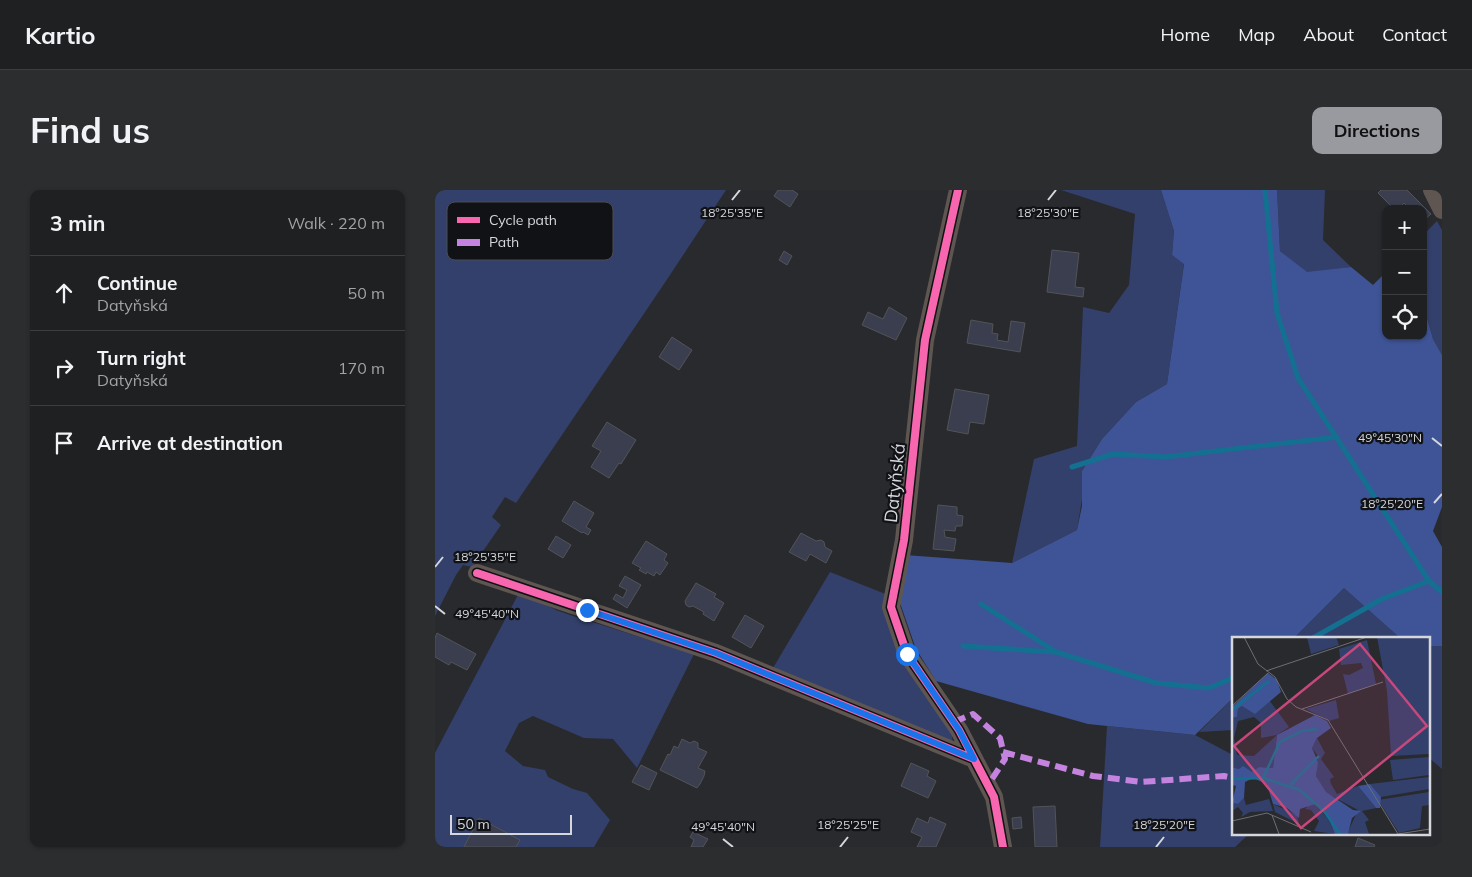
<!DOCTYPE html>
<html lang="en">
<head>
<meta charset="utf-8">
<style>
  :root { --surface:#1f2022; --page:#2c2d2f; --text:#f1f3f6; --muted:#a1a3a5; --line:#3c3e40; --accent:#999aa0 }
  body { margin:0; font-family:Mulish,sans-serif; background:var(--page); color:var(--text) }
  .controls { position:absolute; right:15px; top:15px; display:grid; overflow:hidden; border-radius:10px; box-shadow:0 1px 4px #0004 }
  .controls button { width:45px; height:45px; display:grid; place-items:center; padding:0; border:0; border-bottom:1px solid var(--line); background:var(--surface); color:var(--text); font:25px sans-serif }
  .scale { position:absolute; left:15px; bottom:12px; width:122px; box-sizing:border-box; padding-left:5px; border:2px solid #d5d7dd; border-top:0; font-size:14px; line-height:18px; white-space:nowrap; color:#d5d7dd; -webkit-text-stroke:4px #101215; paint-order:stroke }
  .stop { position:absolute; width:15px; height:15px; margin:-11px; border:4px solid #1a73e8; border-radius:50%; background:#fff }
  .stop.end { background:#1a73e8; border-color:#fff; box-shadow:0 1px 5px #0008 }
  .list { margin:0; padding:0; list-style:none }
  h2 { display:flex; justify-content:space-between; align-items:center; height:65px; margin:0; padding:0 20px; font-size:21px }
  h2 small { font-size:16px; font-weight:400; color:var(--muted) }
  .list li { display:grid; grid-template-columns:32px 1fr auto; gap:15px; align-items:center; box-sizing:border-box; height:75px; padding:0 20px; border-top:1px solid var(--line) }
  .list b { display:block; font-size:19px; white-space:nowrap }
  .list p { margin:0; font-size:16px; white-space:nowrap; color:var(--muted) }
  .list em { font-size:16px; font-style:normal; color:var(--muted) }
  .icon { flex:none; width:28px; height:28px; fill:none; stroke:currentColor; stroke-width:2; stroke-linecap:round; stroke-linejoin:round }
  .map { position:relative; flex:none; width:1007px; height:657px; overflow:hidden; border-radius:10px }
  header { display:flex; align-items:center; gap:30px; box-sizing:border-box; height:70px; padding:0 25px; background:var(--surface); border-bottom:1px solid var(--line) }
  header strong { font-size:24px }
  nav { display:flex; gap:28px; margin-inline-start:auto; font-size:18px }
  .intro { display:flex; align-items:center; justify-content:space-between; box-sizing:border-box; height:120px; padding:0 30px }
  h1 { margin:0; font-size:35px }
  .button { padding:12px 22px; border-radius:10px; background:var(--accent); color:#111; font-size:18px; font-weight:700 }
  main { display:flex; gap:30px; padding:0 30px }
  aside { flex:1; background:var(--surface); border-radius:10px; box-shadow:0 1px 4px #0004 }
  .map>svg:first-child { display:block }
  .green { fill:#33406b }
  .forest { fill:#3f5496 }
  .lines { fill:none; stroke-linecap:round; stroke-linejoin:round }
  .stream { stroke:#147090; stroke-width:5 }
  .building { fill:#3a3e4e; stroke:#525457 }
  .minor { stroke:#5f5651; stroke-width:18 }
  .quiet { stroke:#c483df; stroke-width:6; stroke-dasharray:12 6; stroke-linecap:butt }
  .cycleway-casing { stroke:#101215; stroke-width:11 }
  .cycleway { stroke:#f766af; stroke-width:8 }
  .route { stroke:#1a73e8; stroke-width:6 }
  .ticks { fill:none; stroke:#d5d7dd; stroke-width:2 }
  .labels { text-anchor:middle; stroke-width:4.5; stroke-linejoin:round; paint-order:stroke }
  .street-label { font-size:18px; fill:#d5d7dd; stroke:#101215 }
  .inset-river { fill:none; stroke:#147090; stroke-width:2.5 }
  .inset-road { fill:none; stroke:#6e6f74; stroke-width:1 }
  .view { fill:#c7487c; fill-opacity:0.15; stroke:#c7487c; stroke-width:2.5 }
  .inset-edge { fill:none; stroke:#d5d7dd; stroke-width:2.5 }
  .key { fill:#101215; stroke:#4b4d51; stroke-width:1 }
  .key-label { font-size:14px; fill:#d5d7dd }
  .ticks-label { font-size:12px; text-anchor:middle; fill:#d5d7dd; stroke:#101215; stroke-width:4.5; stroke-linejoin:round; paint-order:stroke }
</style>
</head>
<body>
<header>
<strong>Kartio</strong>
<nav><a>Home</a><a>Map</a><a>About</a><a>Contact</a></nav>
</header>
<div class="intro"><h1>Find us</h1><a class="button">Directions</a></div>
<main>
<aside>
<h2>3 min<small>Walk · 220 m</small></h2>
<ul class="list">
<li><svg class="icon" aria-label="ahead" viewBox="0 0 24 24"><path d="M12 20V5M6 11l6-6 6 6"/></svg><div><b>Continue</b><p>Datyňská</p></div><em>50 m</em></li>
<li><svg class="icon" aria-label="right" viewBox="0 0 24 24"><path d="M7 20v-9h11M14 6l5 5-5 5"/></svg><div><b>Turn right</b><p>Datyňská</p></div><em>170 m</em></li>
<li><svg class="icon" aria-label="arrive" viewBox="0 0 24 24"><path d="M6 21V4h12l-3 4 3 4H6"/></svg><div><b>Arrive at destination</b></div></li>
</ul>
</aside>
<div class="map">
<svg width="1007" height="657" viewBox="0 0 1007 657">
  <rect width="100%" height="100%" fill="#292a2e"/>
  <!-- green -->
  <path class="green" d="M0 0H291L231 91 81 313 70 307 57 327 66 335 37 377 28 375 21 385 0 426Z
    M626 0H726L739 41 737 65 749 73 732 194 701 212 667 249 647 281V309L642 340 577 373 599 269 642 256 648 117 674 123 694 95 700 24Z
    M842 0H890L888 50 916 77 872 83 845 61Z
    M1002 31 1007 40V165L998 149 988 114V45Z
    M395 382 453 405 515 533 518 554 338 478Z
    M909 398 965 448H859Z
    M85 401 121 420 135 425 259 464 202 578 178 549 149 548 98 526 84 533 70 561 88 576 110 580 113 587 138 599 152 603 175 630 159 657H0V563Z
    M993 456H1007V579L993 567Z
    M798 508V540L764 542Z
    M672 536 760 545 798 565V643H815L800 657H665Z"/>
  <!-- forest -->
  <path class="forest" d="M726 0H842L845 61 872 82 916 77 938 95 951 82V146H988V114L998 149 1007 165V317L998 341 1007 357V456H993V448H965L909 398 859 448H798V508L760 545 653 534 501 491 481 459 465 413 470 365 577 373 642 340 647 316V281L667 249 701 212 732 194 749 74 737 65 739 41Z"/>
  <g class="lines">
    <!-- stream -->
    <path class="stream" d="M830 0 842 123 863 188 994 391 1007 402
      M637 277 678 264 730 267 902 247
      M546 414 621 462 721 493 774 498 798 488
      M878 448 947 409 994 391
      M528 456 619 462"/>
  </g>
  <!-- building -->
  <path class="building" d="M343 0H357L363 4 355 17 339 6Z
    M946 0H972L996 24 988 31V19H974L969 13 963 19H959L943 3Z
    M617 60 644 63 640 97 649 98 648 107 612 102Z
    M349 61 357 66 352 75 344 70Z
    M454 117 472 128 461 150 427 135 433 122 448 129Z
    M536 130 558 134 557 143 563 144 562 150 573 152 576 131 590 133 585 162 532 153Z
    M237 147 257 160 244 180 224 167Z
    M520 199 554 205 549 234 535 232 533 244 512 240Z
    M172 232 201 250 186 274 184 273 174 288 156 277 166 261 157 256Z
    M139 311 159 323 151 337 156 340 153 345 148 342 147 343 127 331Z
    M503 315 522 317V325L528 326 527 336H521L520 341 509 340 510 347 521 349 519 361 498 359Z
    M366 343 381 351 386 350 389 352 390 357 397 361 391 373 375 364 371 371 354 362Z
    M121 346 136 355 128 368 113 359Z
    M211 351 232 364 229 370 233 373 225 385 221 382 219 386 212 382 211 384 204 380 206 378 197 373Z
    M190 386 206 395 192 418 178 409 181 404 188 408 192 400 184 396Z
    M261 393 281 404 279 407 289 413 279 431 268 424 269 422 258 416 254 417 251 415 250 411Z
    M310 425 329 436 316 458 297 447Z
    M2 443 41 464 32 480 16 472 14 475 0 467V448Z
    M247 549 255 553 259 551 263 553V558L272 562 263 578 270 581 269 586 265 594 262 598 225 580 233 564 235 565 239 556 243 558Z
    M476 573 494 581 492 586 501 591 493 608 466 596Z
    M206 575 222 583 214 600 197 592Z
    M620 616 622 657H600L598 617Z
    M495 627 511 634 501 657H482L487 647 476 642 482 628 493 633Z
    M586 627 587 638 578 639 577 628Z
    M44 628 85 650 81 657H29Z
    M258 642 273 649 268 657H256L259 650 255 647Z
    M923 648 940 655 939 657H920Z"/>
  <g class="lines">
    <!-- minor -->
    <path class="minor" d="M523 0 490 150 469 350 456 417 472 464 524 540 559 607 568 657
      M997 0 1007 20
      M42 383 281 463 539 569"/>
    <!-- quiet -->
    <path class="quiet" d="M519 532 538 524 565 548 570 569 553 595
      M568 562 658 586 706 592 789 586 798 588"/>
    <!-- cycleway casing -->
    <g class="cycleway-casing">
      <path id="cycleway" d="M523 0 490 150 469 350 456 417 472 464 524 540 559 607 568 657
        M42 383 281 463 539 569"/>
    </g>
    <!-- cycleway -->
    <use href="#cycleway" class="cycleway"/>
  </g>
  <g class="lines">
    <!-- route -->
    <path class="route" d="M152 420 281 463 539 569 524 540 472 464"/>
  </g>
  <!-- ticks -->
  <path class="ticks" d="M297 10 305 0M613 10 621 0M997 248 1007 256M999 313 1007 304M0 377 8 367M0 416 10 424M288 649 298 657M405 657 413 647M721 657 729 647"/>
  <g class="labels">
    <!-- street labels -->
    <g class="street-label">
      <text transform="translate(460 293) rotate(-84)" y="6">Datyňská</text>
    </g>
  </g>
  <!-- overview -->
  <g transform="translate(797 447)">
    <rect width="198" height="198" fill="#292a2e"/>
    <path d="M75 0H104L107 8 79 17ZM145 0H197V117L159 119 155 54ZM135 3 144 47 116 57 111 37 117 38 131 31 129 26 109 28 107 12ZM37 63 57 90 45 98 29 101V86L22 80 6 84 2 101 5 118 22 119 45 98 41 131 27 130 20 136 0 130V81L5 80 6 72 10 69 19 71ZM104 63 107 81 97 84 74 72ZM85 101 93 116 89 122 102 140 98 142 99 147 105 157 126 149 144 171 130 174 137 183 133 185 137 197H115L126 173 94 156 84 139 86 119 80 111ZM197 120V138L161 143 158 123ZM197 140V152L149 160 138 147ZM197 155V168L190 169 188 191 167 196 146 163ZM12 161 14 168 37 162 41 174 18 175 9 180 11 176 6 170 0 174V166L6 167ZM41 167 65 178 67 187 43 175ZM78 167H83L96 182 103 197 82 194 87 184 79 173 73 172Z" fill="#33406b"/>
    <path d="M36 36 45 43 49 55 23 77 10 69 6 72 5 80 0 81V70ZM83 78 95 84 99 91 85 101 80 111 86 125 84 139 94 155 121 173 129 174 120 181 116 197H103L96 181 83 167 68 172 67 181 55 171 41 167 35 147 21 141 13 145 12 161 6 167 0 166 4 149 0 148V130L7 132 11 129 20 135 27 130 41 131 45 98ZM138 147 149 160 148 171H144L126 149Z" fill="#3f5496"/>
    <path class="inset-river" d="M0 73 37 44M31 141 48 105 70 94 85 92M0 142 31 141 68 153 92 174 108 197M58 148 87 119"/>
    <path class="inset-road" d="M12 0 26 27 43 40 55 62 64 70 96 83 166 197M34 34 135 0M0 69 36 36M70 72 151 45M40 178 47 197M0 184 35 176 79 195M166 197 198 192"/>
    <path class="view" d="M128 7 195 89 69 191 2 109Z"/>
    <rect width="198" height="198" class="inset-edge"/>
  </g>
  <!-- legend -->
  <rect x="12" y="12" width="166" height="58" rx="8" class="key"/>
  <rect x="22" y="27" width="23" height="6" fill="#f766af"/>
  <rect x="22" y="49" width="23" height="7" fill="#c483df"/>
  <g class="key-label">
    <text x="54" y="35">Cycle path</text>
    <text x="54" y="57">Path</text>
  </g>
  <g class="ticks-label">
    <text x="297" y="27">18°25'35"E</text>
    <text x="613" y="27">18°25'30"E</text>
    <text x="955" y="252">49°45'30"N</text>
    <text x="957" y="318">18°25'20"E</text>
    <text x="50" y="371">18°25'35"E</text>
    <text x="52" y="428">49°45'40"N</text>
    <text x="413" y="639">18°25'25"E</text>
    <text x="729" y="639">18°25'20"E</text>
    <text x="288" y="641">49°45'40"N</text>
  </g>
</svg>
<div class="controls">
<button>+</button>
<button>−</button>
<button><svg class="icon" aria-label="locate" viewBox="0 0 24 24"><circle cx="12" cy="12" r="6"/><path d="M12 2v4M12 18v4M2 12h4M18 12h4"/></svg></button>
</div>
<div class="scale">50 m</div>
<div class="stop" style="left:472px;top:464px"></div>
<div class="stop end" style="left:152px;top:420px"></div>
</div>
</main>
</body>
</html>
